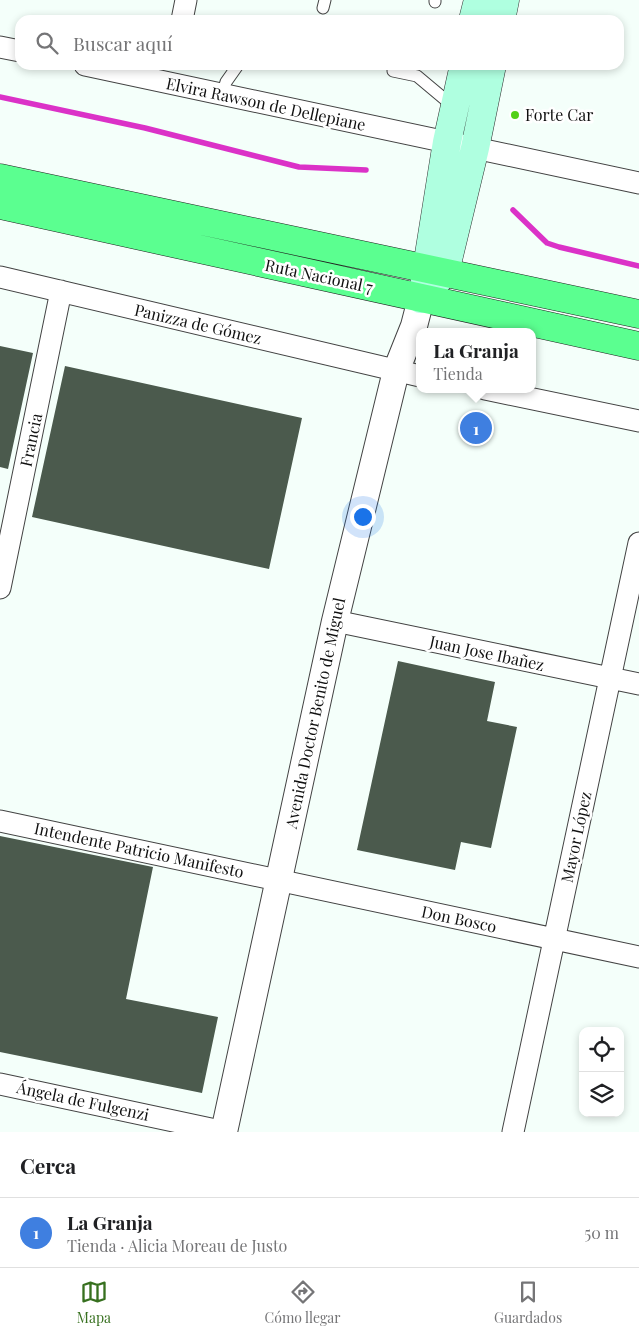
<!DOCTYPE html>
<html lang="es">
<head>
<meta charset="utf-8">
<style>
  :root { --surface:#fff; --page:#f2f2f2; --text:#202124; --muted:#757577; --line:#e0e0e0; --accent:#37701f }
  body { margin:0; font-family:"Playfair Display",serif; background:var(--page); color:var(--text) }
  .controls { position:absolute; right:15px; bottom:15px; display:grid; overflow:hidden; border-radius:10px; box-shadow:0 2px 8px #0003 }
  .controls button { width:45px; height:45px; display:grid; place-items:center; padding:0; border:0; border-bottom:1px solid var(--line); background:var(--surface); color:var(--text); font:25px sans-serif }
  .you { position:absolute; left:362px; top:516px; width:18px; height:18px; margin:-12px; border:4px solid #fff; border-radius:50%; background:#1a73e8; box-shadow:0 0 0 8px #1a73e833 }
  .badge { display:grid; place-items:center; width:32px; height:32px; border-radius:50%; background:var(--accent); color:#fff; font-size:16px; font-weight:700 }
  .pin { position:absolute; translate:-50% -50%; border:2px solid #fff; box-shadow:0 1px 5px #0006 }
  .popup { position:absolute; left:416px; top:328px; width:120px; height:65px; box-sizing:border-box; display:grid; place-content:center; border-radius:10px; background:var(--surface); filter:drop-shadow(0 1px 4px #0005); font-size:16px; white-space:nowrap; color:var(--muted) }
  .popup b { font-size:19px; color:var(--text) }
  .popup::after { content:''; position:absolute; left:50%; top:100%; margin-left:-10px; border:10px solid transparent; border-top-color:var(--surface) }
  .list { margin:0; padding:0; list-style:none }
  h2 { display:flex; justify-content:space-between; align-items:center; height:65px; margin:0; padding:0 20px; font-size:21px }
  h2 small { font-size:16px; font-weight:400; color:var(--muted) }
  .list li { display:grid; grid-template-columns:32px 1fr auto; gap:15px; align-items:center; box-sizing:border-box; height:70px; padding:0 20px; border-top:1px solid var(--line) }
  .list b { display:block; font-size:19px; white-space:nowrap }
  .list p { margin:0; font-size:16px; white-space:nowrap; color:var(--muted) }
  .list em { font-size:16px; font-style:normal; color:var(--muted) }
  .icon { flex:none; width:28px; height:28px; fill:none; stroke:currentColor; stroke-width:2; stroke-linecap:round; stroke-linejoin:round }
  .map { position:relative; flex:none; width:639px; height:1132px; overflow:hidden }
  .search { position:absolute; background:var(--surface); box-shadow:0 2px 8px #0003; left:15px; right:15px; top:15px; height:55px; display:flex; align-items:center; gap:12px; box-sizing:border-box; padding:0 18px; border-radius:15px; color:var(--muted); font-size:19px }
  .sheet { height:135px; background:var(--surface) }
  nav { display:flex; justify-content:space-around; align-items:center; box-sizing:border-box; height:70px; border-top:1px solid var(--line); background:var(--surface); font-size:14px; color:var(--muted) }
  nav a { display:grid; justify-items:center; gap:2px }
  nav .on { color:var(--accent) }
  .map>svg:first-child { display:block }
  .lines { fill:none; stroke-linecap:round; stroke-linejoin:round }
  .stream { stroke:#db32c7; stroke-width:5.5 }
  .building { fill:#4b5a4d }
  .service-casing { stroke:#434343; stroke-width:13 }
  .minor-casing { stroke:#434343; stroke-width:23 }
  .tertiary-casing { stroke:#434343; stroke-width:28 }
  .secondary-casing { stroke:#323232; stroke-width:29 }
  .trunk-casing { stroke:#212121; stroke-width:29 }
  .service { stroke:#fff; stroke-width:11 }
  .minor { stroke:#fff; stroke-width:21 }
  .tertiary { stroke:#fff; stroke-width:26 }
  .secondary { stroke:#afffe0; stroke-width:28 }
  .trunk { stroke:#5bff90; stroke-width:28 }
  .poi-dot { fill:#54d018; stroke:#fff; stroke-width:2 }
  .labels { text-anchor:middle; stroke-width:5; stroke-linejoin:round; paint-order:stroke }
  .street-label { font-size:16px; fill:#101010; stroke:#fff }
  .poi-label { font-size:16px; fill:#101010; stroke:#fff; text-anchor:start }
</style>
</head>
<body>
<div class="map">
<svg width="639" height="1132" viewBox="0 0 639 1132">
  <rect width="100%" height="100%" fill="#f4fffa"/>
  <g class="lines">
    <!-- stream -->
    <path class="stream" d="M0 97 145 128 299 167 366 170
      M513 210 547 243 559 247 639 266"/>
  </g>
  <!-- building -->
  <path class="building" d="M0 346 33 353 8 469 0 467Z
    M65 366 302 418 269 569 32 517Z
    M398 661 495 682 487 721 517 727 491 848 461 842 455 870 357 850Z
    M0 836 153 867 126 999 218 1017 202 1093 0 1052Z"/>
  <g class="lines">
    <!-- service casing -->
    <g class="service-casing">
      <path id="service" d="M435 2V0
        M323 8 325 0
        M393 71 417 76 454 107
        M222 95 226 82 238 65"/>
    </g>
    <!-- minor casing -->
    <g class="minor-casing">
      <path id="minor" d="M182 20 186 0
        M0 47 20 51
        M85 65 639 183
        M0 277 420 376
        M485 389 639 421
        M0 588 61 291
        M335 621 639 684
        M0 821 639 957
        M0 1084 225 1132
        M513 1132 639 543"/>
    </g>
    <!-- tertiary casing -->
    <g class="tertiary-casing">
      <path id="tertiary" d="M224 1132 335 621 396 371 414 326 421 299"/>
    </g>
    <!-- secondary casing -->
    <g class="secondary-casing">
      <path id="secondary" d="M473 20 478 0
        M501 20 505 0
        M423 292 447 142 464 65
        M421 299 445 272 475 148 492 65"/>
    </g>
    <!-- trunk casing -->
    <g class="trunk-casing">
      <path id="trunk" d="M0 178 639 314
        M0 205 639 346"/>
    </g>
    <!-- service -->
    <use href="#service" class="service"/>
    <!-- minor -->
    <use href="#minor" class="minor"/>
    <!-- tertiary -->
    <use href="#tertiary" class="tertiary"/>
    <!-- secondary -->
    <use href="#secondary" class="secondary"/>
    <!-- trunk -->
    <use href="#trunk" class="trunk"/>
  </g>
  <!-- markers -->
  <circle class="poi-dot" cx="515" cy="115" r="5"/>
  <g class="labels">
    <!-- street labels -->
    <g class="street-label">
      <text transform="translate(266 104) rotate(12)" y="6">Elvira Rawson de Dellepiane</text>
      <text transform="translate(319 276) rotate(12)" y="6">Ruta Nacional 7</text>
      <text transform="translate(198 324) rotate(13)" y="6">Panizza de Gómez</text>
      <text transform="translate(31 440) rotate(-78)" y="6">Francia</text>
      <text transform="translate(487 653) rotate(12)" y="6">Juan Jose Ibañez</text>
      <text transform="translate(315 713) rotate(-78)" y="6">Avenida Doctor Benito de Miguel</text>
      <text transform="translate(576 837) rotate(-78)" y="6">Mayor López</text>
      <text transform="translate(139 850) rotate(12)" y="6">Intendente Patricio Manifesto</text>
      <text transform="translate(459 919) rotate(12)" y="6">Don Bosco</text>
      <text transform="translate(83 1101) rotate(12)" y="6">Ángela de Fulgenzi</text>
    </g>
    <!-- poi labels -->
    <g class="poi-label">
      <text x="525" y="121">Forte Car</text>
    </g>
  </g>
</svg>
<div class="controls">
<button><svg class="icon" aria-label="locate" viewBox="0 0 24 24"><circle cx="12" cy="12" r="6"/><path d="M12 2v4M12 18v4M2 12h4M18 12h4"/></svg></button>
<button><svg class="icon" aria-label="layers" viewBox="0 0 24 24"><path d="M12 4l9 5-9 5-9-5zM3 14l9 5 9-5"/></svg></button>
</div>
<div class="you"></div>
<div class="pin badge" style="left:476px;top:428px;background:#3f7fe0">1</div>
<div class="popup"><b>La Granja</b>Tienda</div>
<div class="search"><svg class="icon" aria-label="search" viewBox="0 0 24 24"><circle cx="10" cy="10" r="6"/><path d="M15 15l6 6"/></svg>Buscar aquí</div>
</div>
<section class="sheet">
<h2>Cerca<small></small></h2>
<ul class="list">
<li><span class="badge" style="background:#3f7fe0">1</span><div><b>La Granja</b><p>Tienda · Alicia Moreau de Justo</p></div><em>50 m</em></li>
</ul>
</section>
<nav>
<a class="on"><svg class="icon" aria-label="map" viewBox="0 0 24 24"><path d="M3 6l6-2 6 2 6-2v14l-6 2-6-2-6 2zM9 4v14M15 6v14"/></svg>Mapa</a>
<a><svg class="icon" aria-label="directions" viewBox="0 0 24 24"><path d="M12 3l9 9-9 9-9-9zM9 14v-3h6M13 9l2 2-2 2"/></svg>Cómo llegar</a>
<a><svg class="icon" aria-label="saved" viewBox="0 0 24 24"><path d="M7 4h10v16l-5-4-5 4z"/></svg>Guardados</a>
</nav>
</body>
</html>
